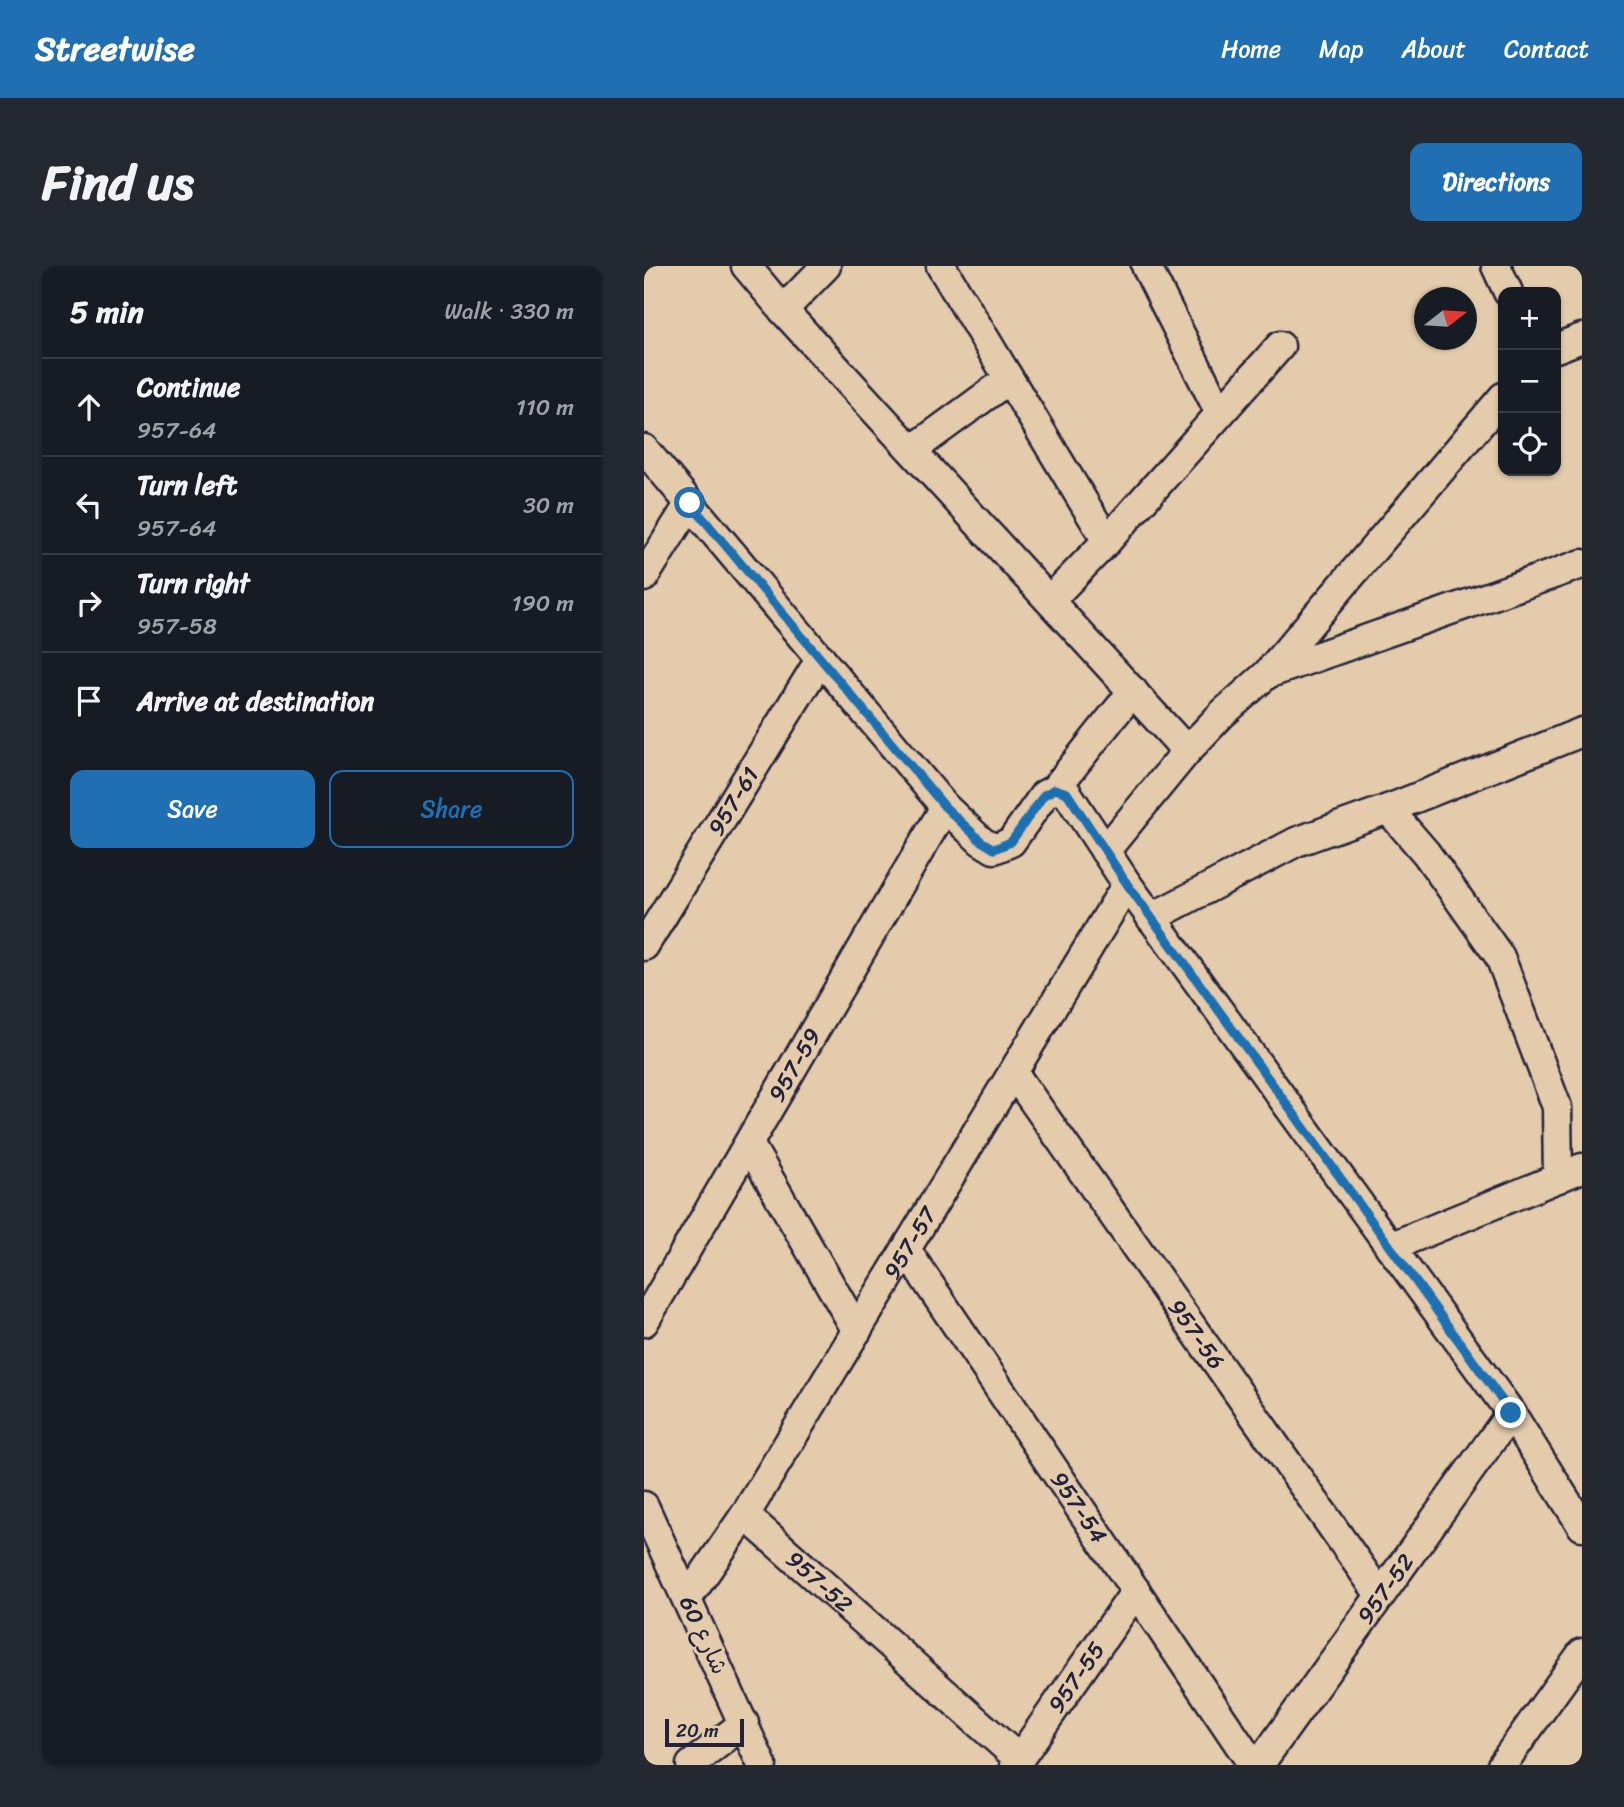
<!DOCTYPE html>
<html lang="en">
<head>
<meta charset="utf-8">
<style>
  :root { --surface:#171b24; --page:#242831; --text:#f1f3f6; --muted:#9ea1a6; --line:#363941; --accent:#1f6fb2 }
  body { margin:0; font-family:Sriracha,"Playpen Sans Arabic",sans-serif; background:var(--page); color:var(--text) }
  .controls { position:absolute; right:21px; top:21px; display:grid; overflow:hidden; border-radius:14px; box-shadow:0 2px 5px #0004 }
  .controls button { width:63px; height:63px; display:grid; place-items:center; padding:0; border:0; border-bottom:2px solid var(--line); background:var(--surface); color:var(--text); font:35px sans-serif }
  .compass { position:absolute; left:770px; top:21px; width:63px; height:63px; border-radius:50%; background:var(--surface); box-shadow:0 2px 5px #0004; rotate:73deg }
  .scale { position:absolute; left:21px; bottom:18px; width:79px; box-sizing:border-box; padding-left:7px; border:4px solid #22223b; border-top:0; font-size:19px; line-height:24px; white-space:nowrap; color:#22223b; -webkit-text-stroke:5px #e4cbac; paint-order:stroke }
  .stop { position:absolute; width:21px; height:21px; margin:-16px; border:5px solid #1f6fb2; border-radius:50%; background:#fff }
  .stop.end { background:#1f6fb2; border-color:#fff; box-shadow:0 2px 7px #0008 }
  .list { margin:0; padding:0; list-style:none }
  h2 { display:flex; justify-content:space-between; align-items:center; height:91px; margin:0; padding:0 28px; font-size:30px }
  h2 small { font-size:23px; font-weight:400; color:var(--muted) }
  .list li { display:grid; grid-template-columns:46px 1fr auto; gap:21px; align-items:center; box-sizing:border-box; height:98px; padding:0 28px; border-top:2px solid var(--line) }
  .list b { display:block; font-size:26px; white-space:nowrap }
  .list p { margin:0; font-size:23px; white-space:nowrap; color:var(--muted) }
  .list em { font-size:23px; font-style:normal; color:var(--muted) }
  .actions { display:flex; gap:14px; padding:21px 28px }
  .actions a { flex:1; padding:16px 0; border:2px solid var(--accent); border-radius:14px; text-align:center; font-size:24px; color:var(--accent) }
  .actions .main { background:var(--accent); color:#fff }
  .icon { flex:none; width:38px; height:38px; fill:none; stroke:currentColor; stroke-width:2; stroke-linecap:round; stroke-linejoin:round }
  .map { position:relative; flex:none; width:938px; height:1499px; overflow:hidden; border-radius:14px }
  header { display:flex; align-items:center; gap:42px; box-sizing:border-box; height:98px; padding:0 35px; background:var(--accent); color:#fff }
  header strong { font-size:33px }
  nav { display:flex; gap:38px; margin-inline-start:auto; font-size:24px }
  .intro { display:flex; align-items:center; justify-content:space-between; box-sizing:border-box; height:168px; padding:0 42px }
  h1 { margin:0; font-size:49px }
  .button { padding:18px 32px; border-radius:14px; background:var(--accent); color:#fff; font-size:24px; font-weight:700 }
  main { display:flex; gap:42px; padding:0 42px }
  aside { flex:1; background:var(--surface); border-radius:14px; box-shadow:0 2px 5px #0004 }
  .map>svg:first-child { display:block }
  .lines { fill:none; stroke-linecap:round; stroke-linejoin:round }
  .minor-casing { stroke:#22223b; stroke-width:33 }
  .minor { stroke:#e4cbac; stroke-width:28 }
  .route { stroke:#1f6fb2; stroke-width:9 }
  .labels { text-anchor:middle; stroke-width:6; stroke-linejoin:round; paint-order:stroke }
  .street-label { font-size:23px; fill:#22223b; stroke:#e4cbac }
</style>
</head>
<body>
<header>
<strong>Streetwise</strong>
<nav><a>Home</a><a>Map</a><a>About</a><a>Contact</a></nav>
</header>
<div class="intro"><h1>Find us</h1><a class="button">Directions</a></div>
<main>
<aside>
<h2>5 min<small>Walk · 330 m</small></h2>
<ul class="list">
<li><svg class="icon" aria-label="ahead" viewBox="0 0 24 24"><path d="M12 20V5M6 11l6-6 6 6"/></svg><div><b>Continue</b><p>957-64</p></div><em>110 m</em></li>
<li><svg class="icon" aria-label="left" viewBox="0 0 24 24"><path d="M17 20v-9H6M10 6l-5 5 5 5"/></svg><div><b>Turn left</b><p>957-64</p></div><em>30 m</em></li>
<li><svg class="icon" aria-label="right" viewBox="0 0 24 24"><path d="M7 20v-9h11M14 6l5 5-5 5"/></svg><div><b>Turn right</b><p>957-58</p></div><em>190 m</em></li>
<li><svg class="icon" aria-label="arrive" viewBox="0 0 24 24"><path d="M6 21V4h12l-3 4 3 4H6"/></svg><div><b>Arrive at destination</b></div></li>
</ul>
<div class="actions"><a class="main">Save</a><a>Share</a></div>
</aside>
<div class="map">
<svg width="938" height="1499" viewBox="0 0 938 1499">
  <rect width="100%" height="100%" fill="#e4cbac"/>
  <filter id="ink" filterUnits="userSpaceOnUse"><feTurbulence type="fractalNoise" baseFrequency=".0143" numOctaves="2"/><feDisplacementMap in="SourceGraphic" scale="14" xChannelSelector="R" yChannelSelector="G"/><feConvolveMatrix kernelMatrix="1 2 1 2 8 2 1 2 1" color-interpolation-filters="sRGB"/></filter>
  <g filter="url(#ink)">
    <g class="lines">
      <!-- minor casing -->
      <g class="minor-casing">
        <g id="minor">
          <path d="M102 0 139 44 543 485"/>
          <path d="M297 0 463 275"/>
          <path d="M502 0 576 147"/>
          <path d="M852 0 864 26"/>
          <path d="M139 44 182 0"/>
          <path d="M912 82 938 72"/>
          <path d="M0 183 301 541 337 575 350 583 367 576 400 529 411 523 489 425"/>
          <path d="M268 184 365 113"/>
          <path d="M0 311 46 237"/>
          <path d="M406 334 463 275 636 80"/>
          <path d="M626 407 938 298"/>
          <path d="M411 523 423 527 483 618 867 1147 938 1260"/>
          <path d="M744 543 782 587 856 691 913 841 914 912"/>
          <path d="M461 585 543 485 578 448 623 408 859 131"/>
          <path d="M507 652 652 576 744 543 938 466"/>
          <path id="s1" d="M0 680 177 392"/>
          <path id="s2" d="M369 806 736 1329"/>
          <path d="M105 878 213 1065"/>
          <path d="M746 981 938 902"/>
          <path id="s3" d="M262 984 609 1499"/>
          <path id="s4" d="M0 1056 301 541"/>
          <path d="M0 1240 118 1499"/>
          <path id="s5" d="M101 1249 375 1493"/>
          <path id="s6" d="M43 1333 101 1249 483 618"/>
          <path d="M47 1499 100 1457"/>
          <path id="s7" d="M371 1499 492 1325"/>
          <path id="s8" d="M615 1499 867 1147"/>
          <path d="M858 1499 938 1387"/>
        </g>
      </g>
      <!-- minor -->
      <use href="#minor" class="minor"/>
    </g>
  </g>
  <g class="lines" filter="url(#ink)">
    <!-- route -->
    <path class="route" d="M46 237 301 541 337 575 350 583 367 576 400 529 411 523 423 527 483 618 867 1147"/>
  </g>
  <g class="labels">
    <!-- street labels -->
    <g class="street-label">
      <text dy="8" stroke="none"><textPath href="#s1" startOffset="170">957-61</textPath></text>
      <text dy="8" stroke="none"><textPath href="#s4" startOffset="298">957-59</textPath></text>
      <text dy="8" stroke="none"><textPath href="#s6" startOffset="420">957-57</textPath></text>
      <text dy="8" stroke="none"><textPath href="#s2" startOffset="320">957-56</textPath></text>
      <text dy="8" stroke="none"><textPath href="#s3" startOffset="310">957-54</textPath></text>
      <text dy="8" stroke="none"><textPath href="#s5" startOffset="100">957-52</textPath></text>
      <text dy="8" stroke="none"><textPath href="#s8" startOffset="217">957-52</textPath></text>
      <text transform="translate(60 1369) rotate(65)" y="8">شارع 60</text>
      <text dy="8" stroke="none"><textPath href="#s7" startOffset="107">957-55</textPath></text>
    </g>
  </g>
</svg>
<div class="controls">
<button>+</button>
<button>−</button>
<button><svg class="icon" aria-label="locate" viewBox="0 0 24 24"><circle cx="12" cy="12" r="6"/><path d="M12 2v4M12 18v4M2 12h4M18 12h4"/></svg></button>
</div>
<svg class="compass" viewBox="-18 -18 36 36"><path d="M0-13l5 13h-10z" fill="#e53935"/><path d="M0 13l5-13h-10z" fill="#9ea1a6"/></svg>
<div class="scale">20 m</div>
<div class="stop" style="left:46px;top:237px"></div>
<div class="stop end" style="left:867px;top:1147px"></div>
</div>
</main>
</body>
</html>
